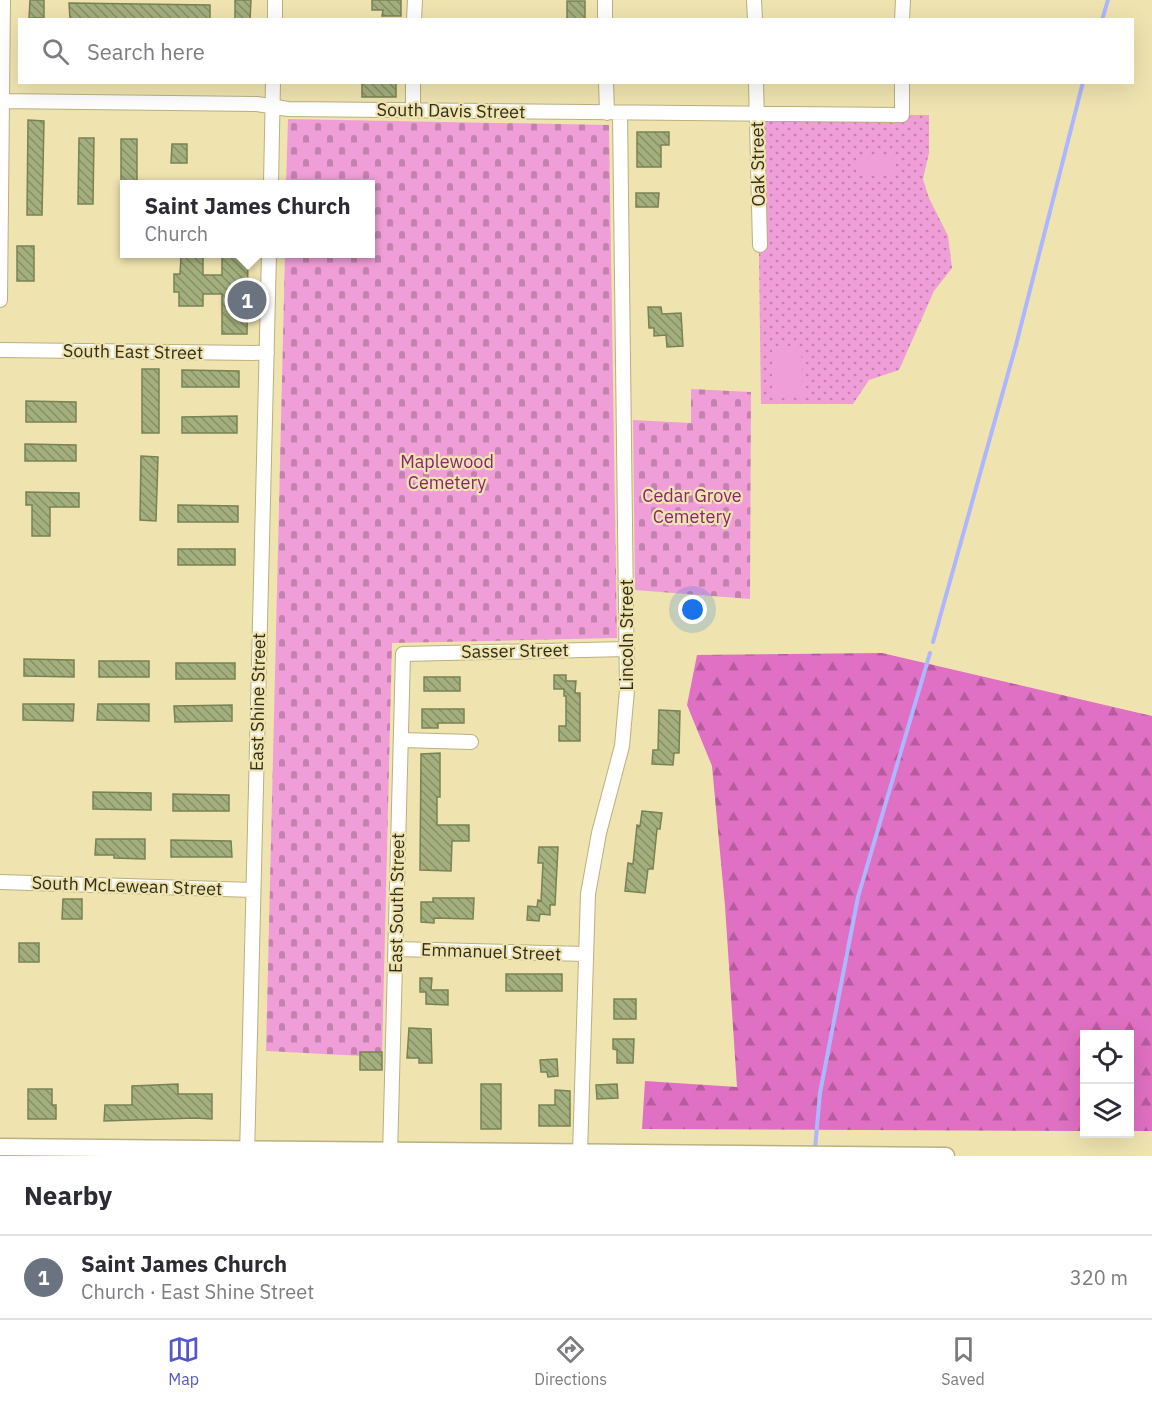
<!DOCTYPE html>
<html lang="en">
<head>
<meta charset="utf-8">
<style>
  :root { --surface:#fff; --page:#f7f7f7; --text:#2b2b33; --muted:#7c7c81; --line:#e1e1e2; --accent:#55c }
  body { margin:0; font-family:"IBM Plex Sans",sans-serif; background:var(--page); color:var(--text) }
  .controls { position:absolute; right:18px; bottom:18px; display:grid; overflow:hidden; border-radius:0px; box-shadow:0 6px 24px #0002 }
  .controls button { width:54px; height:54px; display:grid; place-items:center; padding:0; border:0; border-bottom:2px solid var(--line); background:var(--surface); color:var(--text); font:30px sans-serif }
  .you { position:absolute; left:693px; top:610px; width:21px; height:21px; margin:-15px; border:4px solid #fff; border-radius:50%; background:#1a73e8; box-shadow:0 0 0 9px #1a73e833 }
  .badge { display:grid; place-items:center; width:39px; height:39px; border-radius:50%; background:var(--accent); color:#fff; font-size:20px; font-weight:700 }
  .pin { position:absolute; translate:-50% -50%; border:3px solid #fff; box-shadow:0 2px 6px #0006 }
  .popup { position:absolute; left:120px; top:180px; width:255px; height:78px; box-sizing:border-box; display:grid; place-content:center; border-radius:0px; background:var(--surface); filter:drop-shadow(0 2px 4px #0005); font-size:20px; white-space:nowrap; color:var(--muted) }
  .popup b { font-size:22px; color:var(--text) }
  .popup::after { content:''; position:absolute; left:50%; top:100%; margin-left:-12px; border:12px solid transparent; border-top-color:var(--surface) }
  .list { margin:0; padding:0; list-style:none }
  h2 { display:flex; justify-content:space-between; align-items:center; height:78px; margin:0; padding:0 24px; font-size:26px }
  h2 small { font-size:20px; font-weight:400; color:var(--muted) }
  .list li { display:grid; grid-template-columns:39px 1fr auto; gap:18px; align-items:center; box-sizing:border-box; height:84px; padding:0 24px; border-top:2px solid var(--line) }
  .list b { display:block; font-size:22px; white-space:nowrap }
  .list p { margin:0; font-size:20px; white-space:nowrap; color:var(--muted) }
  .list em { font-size:20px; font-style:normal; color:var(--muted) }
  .icon { flex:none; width:33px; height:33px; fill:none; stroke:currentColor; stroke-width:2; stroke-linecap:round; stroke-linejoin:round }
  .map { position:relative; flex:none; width:1152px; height:1156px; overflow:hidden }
  .search { position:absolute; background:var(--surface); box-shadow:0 6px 24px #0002; left:18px; right:18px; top:18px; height:66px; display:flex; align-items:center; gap:15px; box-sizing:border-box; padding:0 21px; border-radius:0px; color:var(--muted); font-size:22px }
  .sheet { height:162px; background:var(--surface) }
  nav { display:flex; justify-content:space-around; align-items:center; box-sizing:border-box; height:84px; border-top:2px solid var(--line); background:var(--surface); font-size:16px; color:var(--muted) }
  nav a { display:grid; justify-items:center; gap:3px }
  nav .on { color:var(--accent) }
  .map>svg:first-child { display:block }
  .green { fill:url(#green-dots) }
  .forest { fill:url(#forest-firs) }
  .cemetery { fill:url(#cemetery-stones) }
  .pitch { fill:#f09ed8 }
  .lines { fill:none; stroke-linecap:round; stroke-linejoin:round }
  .stream { stroke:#adb6fe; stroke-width:4 }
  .building { fill:url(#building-back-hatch); stroke:#788253; stroke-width:1.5 }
  .minor-casing { stroke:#bab07e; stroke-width:16 }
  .major-casing { stroke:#bab07e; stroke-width:19 }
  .minor { stroke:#fff; stroke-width:14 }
  .major { stroke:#fff; stroke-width:16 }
  .labels { text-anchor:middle; stroke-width:4.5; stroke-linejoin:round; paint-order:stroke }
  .street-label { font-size:18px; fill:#322e1a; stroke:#efe4b0 }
  .park-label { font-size:18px; fill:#872472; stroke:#efe4b0 }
</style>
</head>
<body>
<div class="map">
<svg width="1152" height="1156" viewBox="0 0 1152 1156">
  <defs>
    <pattern id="green-dots" width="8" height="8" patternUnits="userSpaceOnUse" patternTransform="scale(1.5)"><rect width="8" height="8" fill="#f09ed8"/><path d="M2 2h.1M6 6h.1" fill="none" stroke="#c381ae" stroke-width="1.8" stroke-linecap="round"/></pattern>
    <pattern id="forest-firs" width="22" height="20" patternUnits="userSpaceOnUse" patternTransform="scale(1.5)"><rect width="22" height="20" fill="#e070c3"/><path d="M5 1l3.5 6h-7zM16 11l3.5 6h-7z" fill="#b65c9e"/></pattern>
    <pattern id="cemetery-stones" width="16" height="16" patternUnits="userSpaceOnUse" patternTransform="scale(1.5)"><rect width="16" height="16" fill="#f09ed8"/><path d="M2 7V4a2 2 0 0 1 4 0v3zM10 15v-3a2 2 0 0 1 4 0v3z" fill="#c381ae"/></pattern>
    <pattern id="building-back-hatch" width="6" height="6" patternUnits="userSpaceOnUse" patternTransform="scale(1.5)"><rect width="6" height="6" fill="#a4af7e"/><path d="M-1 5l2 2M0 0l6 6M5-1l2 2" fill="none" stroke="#868f66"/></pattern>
  </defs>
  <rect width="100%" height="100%" fill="#efe4b0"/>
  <!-- green -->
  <path class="green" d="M757 114 929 115V153L923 179 929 198 948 236 952 268 934 291 899 370 869 380 853 404H761Z"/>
  <!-- forest -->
  <path class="forest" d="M882 653 1152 716V1131H1130V1034H1084V1131L642 1129 645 1081 737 1087 725 906 712 766 687 705 697 655Z"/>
  <!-- cemetery -->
  <path class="cemetery" d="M288 119 609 125 617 638 392 643 382 1057 266 1051 285 254H370V184H286Z
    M691 389 751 392 750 599 635 590 633 420 691 423Z"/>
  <!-- pitch -->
  <path class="pitch" d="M856 157H896V176H856Z
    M772 346H801L803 397H772Z"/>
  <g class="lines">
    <!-- stream -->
    <path class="stream" d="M1102 20 1108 0
      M933 642 1016 345 1083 82
      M815 1149 820 1093 858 897 930 653"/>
  </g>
  <!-- building -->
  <path class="building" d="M30 0H44V18H29Z
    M235 0H251L250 20H235Z
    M372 0H401V16H382L383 10H372Z
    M567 1H585V20H567Z
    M69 3 210 5V20L70 19Z
    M362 82H396V97H362Z
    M28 120 44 121 42 215H27Z
    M637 132H669V145H661V167H637Z
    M79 138H94L93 204H78Z
    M121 139H137V184H121Z
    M172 144H187V163H171Z
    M636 193H659L658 207H636Z
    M17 246H34V281H17Z
    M222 254H248L247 334H222V294H203V306H179V292H174V274H180L181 256H203V275H222Z
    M648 307H661L662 314 681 313 683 346 667 347 666 335 654 336V328H649Z
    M142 369H159V433H142Z
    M182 370 239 371V387H182Z
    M26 401 76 402V422H26Z
    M237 416V433H182V417Z
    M25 444 76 445V461H25Z
    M141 456 158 457 156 521 140 520Z
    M26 492 79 493V507H50V536H32V505H26Z
    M178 505 238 506V522H178Z
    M178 549H235V565H178Z
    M24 659 74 660V677L24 676Z
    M99 661H149V677H99Z
    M176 663H235V679H176Z
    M554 675H566V681H576L575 693H580V741H559V726H566V696H564V689H554Z
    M424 677H460V691H424Z
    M23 704H74L73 721 23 720Z
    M98 704H149V721L97 720Z
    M232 705V721L175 722 174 706Z
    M422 709H464V723H438V728H422Z
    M659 710 680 711 679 753H674L673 765 652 764 653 750H658Z
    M440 753V797H437V825H469V841H452L451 871 420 870 421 754Z
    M93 792 151 793V810L93 809Z
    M173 794 229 795V811H173Z
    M642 811 662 813 660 829H657L653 869H648L645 893 625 891 628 863 633 864 637 825 640 826Z
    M96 839H145V859L114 858V855H95Z
    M171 840 231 841 232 857H171Z
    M539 847H558L555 905H550V915L540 914 539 921 527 920 528 906 537 907 538 900 541 901 543 863H538Z
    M433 898H474L473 919 434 918V923L421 922V902H433Z
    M63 899H82V919H62Z
    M19 943H39V962H19Z
    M506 974H562V991H506Z
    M420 978H432L431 990H448V1005L426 1004V992H420Z
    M614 999H636V1019H614Z
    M409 1028 431 1029 432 1063H419V1058H407Z
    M613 1039H634L633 1063H617V1050L613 1049Z
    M360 1052H382V1070H360Z
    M557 1059 558 1076 548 1077 547 1072H541L540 1060Z
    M178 1084V1094H212V1119L195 1118 104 1121 105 1105H132V1086Z
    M481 1084H501V1129H481Z
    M617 1084 618 1098 597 1099 596 1085Z
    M28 1089H52V1105H56V1119H28Z
    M555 1090 570 1091V1126H539V1105H555Z"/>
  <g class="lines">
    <!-- minor casing -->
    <g class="minor-casing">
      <path id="minor" d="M605 0V20
        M754 0 755 20
        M275 20V0
        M414 20 415 0
        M902 20 903 0
        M606 82 607 113
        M756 82 760 245
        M0 101 257 104 288 109 902 115V82
        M413 110V82
        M271 184 273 82
        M0 300 3 0
        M0 350 267 353
        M401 740 471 742
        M0 882 253 890
        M396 949 586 954
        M580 1153 588 894 599 833 622 746 627 690 620 113
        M247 1156 269 254
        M390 1156 403 654 627 649"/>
    </g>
    <!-- major casing -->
    <g class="major-casing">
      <path id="major" d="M0 1147 946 1156"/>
    </g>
    <!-- minor -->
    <use href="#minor" class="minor"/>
    <!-- major -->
    <use href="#major" class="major"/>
  </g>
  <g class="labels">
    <!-- street labels -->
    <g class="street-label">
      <text transform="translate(451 111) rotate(1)" y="6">South Davis Street</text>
      <text transform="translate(758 164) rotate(-91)" y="6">Oak Street</text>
      <text transform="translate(133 352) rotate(1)" y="6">South East Street</text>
      <text transform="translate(627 635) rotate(-90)" y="6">Lincoln Street</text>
      <text transform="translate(515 651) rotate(-1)" y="6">Sasser Street</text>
      <text transform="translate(258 702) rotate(-89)" y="6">East Shine Street</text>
      <text transform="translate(127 886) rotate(2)" y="6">South McLewean Street</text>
      <text transform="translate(397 903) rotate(-89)" y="6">East South Street</text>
      <text transform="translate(491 952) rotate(2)" y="6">Emmanuel Street</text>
    </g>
    <!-- park labels -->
    <g class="park-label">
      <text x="447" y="468">Maplewood<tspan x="447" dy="21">Cemetery</tspan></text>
      <text x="692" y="502">Cedar Grove<tspan x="692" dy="21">Cemetery</tspan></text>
    </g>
  </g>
</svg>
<div class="controls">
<button><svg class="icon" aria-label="locate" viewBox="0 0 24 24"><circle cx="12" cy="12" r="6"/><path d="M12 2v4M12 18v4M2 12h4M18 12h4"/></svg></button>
<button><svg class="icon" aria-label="layers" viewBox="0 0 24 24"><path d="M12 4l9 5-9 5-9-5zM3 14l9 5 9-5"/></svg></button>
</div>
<div class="you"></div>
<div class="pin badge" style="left:247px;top:300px;background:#6b7280">1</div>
<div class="popup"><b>Saint James Church</b>Church</div>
<div class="search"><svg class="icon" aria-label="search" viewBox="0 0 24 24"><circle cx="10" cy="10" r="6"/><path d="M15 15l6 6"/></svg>Search here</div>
</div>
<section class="sheet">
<h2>Nearby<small></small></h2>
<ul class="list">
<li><span class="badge" style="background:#6b7280">1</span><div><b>Saint James Church</b><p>Church · East Shine Street</p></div><em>320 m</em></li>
</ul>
</section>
<nav>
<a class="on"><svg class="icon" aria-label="map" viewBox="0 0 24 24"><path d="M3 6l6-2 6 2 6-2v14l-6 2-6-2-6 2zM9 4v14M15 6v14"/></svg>Map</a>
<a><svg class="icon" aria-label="directions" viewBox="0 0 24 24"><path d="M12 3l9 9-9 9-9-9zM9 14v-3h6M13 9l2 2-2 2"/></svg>Directions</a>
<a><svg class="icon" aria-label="saved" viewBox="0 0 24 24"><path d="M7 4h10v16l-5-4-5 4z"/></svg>Saved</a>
</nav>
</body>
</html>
